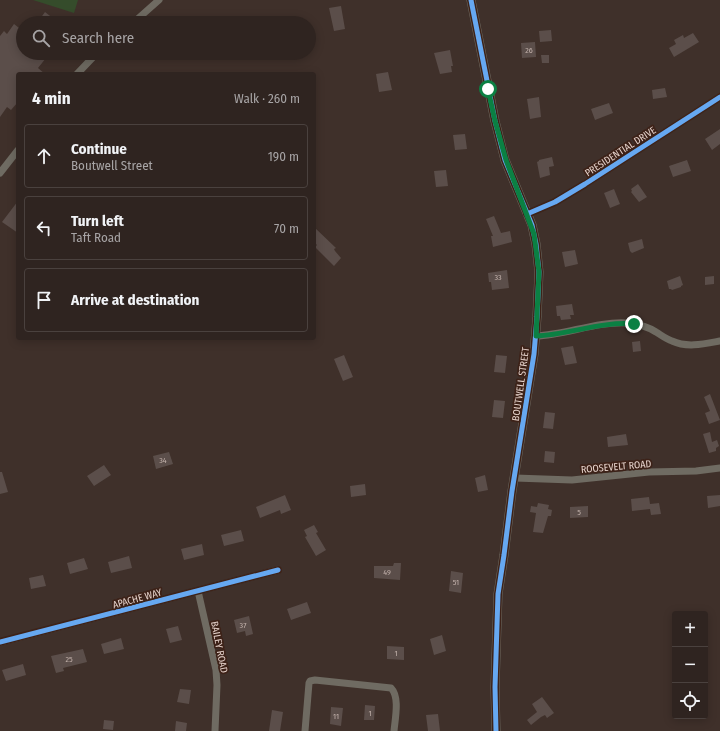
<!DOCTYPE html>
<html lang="en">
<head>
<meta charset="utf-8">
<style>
  :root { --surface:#2f2420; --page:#3b302d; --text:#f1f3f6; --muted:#a7a4a5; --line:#4a413e }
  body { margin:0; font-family:"Fira Sans Condensed",sans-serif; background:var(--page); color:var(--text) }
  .controls { position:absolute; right:12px; bottom:12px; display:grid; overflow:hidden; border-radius:4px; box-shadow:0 2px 10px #0003 }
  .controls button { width:36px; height:36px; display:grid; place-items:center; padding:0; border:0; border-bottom:1px solid var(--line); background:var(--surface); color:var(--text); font:20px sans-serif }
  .stop { position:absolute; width:12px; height:12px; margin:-9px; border:3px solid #0b8043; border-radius:50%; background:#fff }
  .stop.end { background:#0b8043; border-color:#fff; box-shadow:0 1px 4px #0008 }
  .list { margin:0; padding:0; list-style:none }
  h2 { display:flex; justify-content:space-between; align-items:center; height:52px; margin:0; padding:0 16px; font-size:17px }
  h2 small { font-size:13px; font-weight:400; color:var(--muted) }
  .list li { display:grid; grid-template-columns:26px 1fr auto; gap:12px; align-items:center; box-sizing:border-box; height:64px; margin:0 8px 8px; padding:0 8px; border:1px solid var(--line); border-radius:4px }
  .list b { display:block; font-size:15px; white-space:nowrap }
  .list p { margin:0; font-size:13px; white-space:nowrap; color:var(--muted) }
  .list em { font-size:13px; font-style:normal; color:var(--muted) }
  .icon { flex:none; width:22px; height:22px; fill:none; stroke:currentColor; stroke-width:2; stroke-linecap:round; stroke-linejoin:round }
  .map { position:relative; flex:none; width:720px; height:731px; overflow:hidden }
  .search { position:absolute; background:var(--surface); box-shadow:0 2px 10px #0003; left:16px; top:16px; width:300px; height:44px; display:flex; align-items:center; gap:10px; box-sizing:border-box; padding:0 14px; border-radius:22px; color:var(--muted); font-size:15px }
  .panel { position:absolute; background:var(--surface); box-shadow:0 2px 10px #0003; left:16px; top:72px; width:300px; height:268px; border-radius:4px }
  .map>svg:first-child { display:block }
  .green { fill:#354c2b }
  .building { fill:#5b4e4a }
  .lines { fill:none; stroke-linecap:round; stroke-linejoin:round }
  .minor { stroke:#6f6b62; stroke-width:7 }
  .tertiary { stroke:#6f6b62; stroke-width:9 }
  .cycleway-casing { stroke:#3d2218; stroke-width:8 }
  .cycleway { stroke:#66a8f1; stroke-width:5 }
  .route { stroke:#0b8043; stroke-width:5 }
  .labels { text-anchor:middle; stroke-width:3.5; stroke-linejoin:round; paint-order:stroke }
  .number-label { font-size:8px; fill:#c2b1ab }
  .street-label { font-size:10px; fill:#e5d2cb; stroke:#3d2218 }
</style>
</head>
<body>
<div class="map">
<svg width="720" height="731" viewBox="0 0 720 731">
  <rect width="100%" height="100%" fill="#3f302a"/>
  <!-- green -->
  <path class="green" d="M33 0H78L74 13Z"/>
  <!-- building -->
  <path class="building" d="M341 6 345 29 334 31 329 8Z
    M45 12 59 23H37Z
    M14 24 23 31V53H50L38 68 45 74H18V102L11 110 7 107 0 117V36L4 31 7 34Z
    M551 30 552 41 540 42 539 31Z
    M693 33 699 42 674 57 669 48 676 44 674 40 683 35 684 38Z
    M535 42 536 57 522 58 521 43Z
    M450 50 453 66H451L452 72 440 74 434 53Z
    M541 55H549V63H542Z
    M388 72 392 90 379 92 376 74Z
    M665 88 667 97 653 99 652 90Z
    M539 97 541 117 530 119 527 99Z
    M609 103 613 113 595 120 591 109Z
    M720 129V144L712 150 705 139Z
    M465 134 467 149 455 150 453 135Z
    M552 157 554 166 549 167 550 175 540 178 537 162 539 161V160Z
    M687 160 691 171 673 177 669 166Z
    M446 170 448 186 436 187 434 171Z
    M638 184 647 197 639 202 631 192 632 191 631 189Z
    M614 189 620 204 610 208 604 193Z
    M18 201V233L2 222Z
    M494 216 501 233 510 231 512 242 493 247 491 236H493L486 219Z
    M314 227 336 248 334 249 335 251 341 258 334 266 315 247 317 245 314 242Z
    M642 239 644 248 632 253 630 251 628 243Z
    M575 250 578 264 565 267 562 252Z
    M507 270 509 288 492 290 491 282H489L488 273Z
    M680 276 683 285 681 286V287L672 290 671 289H669L667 281Z
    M714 276V284L705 285V277Z
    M572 304 574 315H570L571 319 561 320 560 316H557L556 306Z
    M640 341 641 351 633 352 632 342Z
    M573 346 577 363 565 365 561 348Z
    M344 355 353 377 343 381 334 359Z
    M496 355 507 356 505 373 494 372Z
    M710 394 720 420 709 424 705 413 710 411 704 397Z
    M494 400 505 401 503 418 492 417Z
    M545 412 555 413 553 429 543 428Z
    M710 432 712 442 717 440 719 446 716 448V451L709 453 703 434Z
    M626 434 628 445 608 447 607 437Z
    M545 451 555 452 554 463 544 462Z
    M169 452 173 464 156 469 153 456Z
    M104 465 111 475 94 486 87 476Z
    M0 472H2L8 492 0 494Z
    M485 475 488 490 478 492 475 478Z
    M365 484 366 495 351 497 350 486Z
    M285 495 291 510 281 514 280 510 260 518 256 507Z
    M720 495V506L708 508 707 496Z
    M649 497 650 504 659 503 661 514 651 515 650 509 632 511 631 499Z
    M538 503 549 505 548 509 552 510 551 516H548L543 533 533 532 536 513 530 512 531 506 537 507Z
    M588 506V517L570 518V507Z
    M314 525 318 532 316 533 326 550 316 556 305 537 307 536 304 530Z
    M241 530 244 541 224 546 221 535Z
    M202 544 204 555 184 560 181 549Z
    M129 556 132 568 111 573 108 562Z
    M84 558 88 569 70 574 67 563Z
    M394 563H401L400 580 374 578V566H393Z
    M451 571 463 573 461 593 449 591Z
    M43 575 46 586 31 589 29 578Z
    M307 602 311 613 291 620 287 609Z
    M249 616 253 634 246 636 245 631 237 633 234 620Z
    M178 626 182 640 170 643 166 629Z
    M442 635 446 651 434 655 430 639Z
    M121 638 124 649 104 654 101 644Z
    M387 646 404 647V660L387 659Z
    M83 649 87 662 63 668 64 671 56 673 51 656Z
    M23 664 26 675 6 681 2 670Z
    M180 689 191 690 189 704 177 702Z
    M542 697 554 713 547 718 545 715 541 717 531 725 527 720 537 712 532 704Z
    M365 705 375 706 374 720H364Z
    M331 707 343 708 341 726 330 724Z
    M272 710 283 712 280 731H269Z
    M438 714 440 731H428L426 715Z
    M104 720 114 721 113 730 103 729Z
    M176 721 187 723 186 731H175Z"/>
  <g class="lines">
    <!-- minor -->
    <path class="minor" d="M133 23 159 0
      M77 74 97 53
      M0 173 18 150
      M527 214 555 202 585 184 720 97
      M536 336C565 335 598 321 627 323 637 324 647 326 656 332 661 335 666 339 672 341 687 348 704 344 720 341
      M515 478 572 480 649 472 696 471 720 468
      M198 591 216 670 217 685 215 731
      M0 642 278 570
      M305 731 309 683 310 681 315 680 391 688C400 697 395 719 394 731"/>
    <!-- tertiary -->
    <path class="tertiary" d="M471 0 495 121 505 160 532 225 536 244 539 272 537 317 534 354 512 491 504 555 498 594 495 687 496 731"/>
    <!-- cycleway casing -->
    <g class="cycleway-casing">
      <path id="cycleway" d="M471 0 495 121 505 160 532 225 536 244 539 272 537 317 534 354 512 491 504 555 498 594 495 687 496 731
        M527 214 555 202 585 184 720 97
        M0 642 278 570"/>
    </g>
    <!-- cycleway -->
    <use href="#cycleway" class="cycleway"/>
  </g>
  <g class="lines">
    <!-- route -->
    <path class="route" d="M488 89 495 121 506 160 534 234 539 272 536 336C568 335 601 321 634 324"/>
  </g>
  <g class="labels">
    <!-- number labels -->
    <g class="number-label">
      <text x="529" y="53">26</text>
      <text x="498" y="280">33</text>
      <text x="163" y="463">34</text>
      <text x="579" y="515">5</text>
      <text x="387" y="575">49</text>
      <text x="456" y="585">51</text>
      <text x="243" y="628">37</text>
      <text x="396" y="656">1</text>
      <text x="69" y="662">25</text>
      <text x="370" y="716">1</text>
      <text x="336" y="719">11</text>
    </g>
    <!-- street labels -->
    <g class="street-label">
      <text transform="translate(620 151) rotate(-33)" y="4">PRESIDENTIAL DRIVE</text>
      <text transform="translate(520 384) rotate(-82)" y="4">BOUTWELL STREET</text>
      <text transform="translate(616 466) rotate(-5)" y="4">ROOSEVELT ROAD</text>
      <text transform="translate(137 598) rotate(-15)" y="4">APACHE WAY</text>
      <text transform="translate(220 647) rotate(79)" y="4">BAILEY ROAD</text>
    </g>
  </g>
</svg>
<div class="controls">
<button>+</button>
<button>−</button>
<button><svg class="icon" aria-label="locate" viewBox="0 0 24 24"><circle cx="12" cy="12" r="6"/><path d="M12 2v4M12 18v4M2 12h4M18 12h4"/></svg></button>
</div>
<div class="stop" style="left:488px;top:89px"></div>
<div class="stop end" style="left:634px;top:324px"></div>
<div class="search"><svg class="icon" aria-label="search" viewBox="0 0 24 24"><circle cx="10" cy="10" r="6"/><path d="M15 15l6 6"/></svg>Search here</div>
<section class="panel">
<h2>4 min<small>Walk · 260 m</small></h2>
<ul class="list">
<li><svg class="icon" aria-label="ahead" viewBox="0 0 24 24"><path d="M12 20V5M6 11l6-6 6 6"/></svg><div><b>Continue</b><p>Boutwell Street</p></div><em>190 m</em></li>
<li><svg class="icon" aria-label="left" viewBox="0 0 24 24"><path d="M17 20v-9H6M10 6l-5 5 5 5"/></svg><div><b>Turn left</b><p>Taft Road</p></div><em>70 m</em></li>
<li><svg class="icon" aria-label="arrive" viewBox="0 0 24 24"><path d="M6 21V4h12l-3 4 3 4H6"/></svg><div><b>Arrive at destination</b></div></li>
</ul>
</section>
</div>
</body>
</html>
